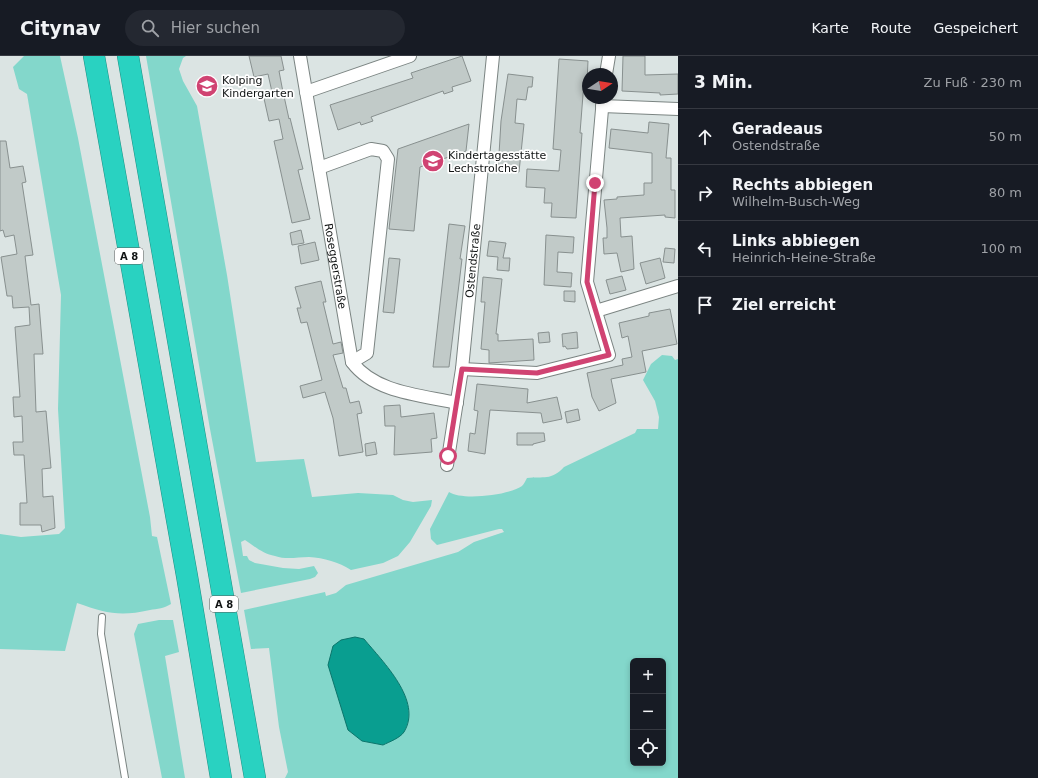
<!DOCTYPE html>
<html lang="de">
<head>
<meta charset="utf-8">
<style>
  :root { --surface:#171b24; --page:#242831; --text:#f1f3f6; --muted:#9ea1a6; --line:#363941 }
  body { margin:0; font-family:"DejaVu Sans",sans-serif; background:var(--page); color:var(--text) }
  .controls { position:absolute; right:12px; bottom:12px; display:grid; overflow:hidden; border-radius:6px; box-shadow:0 2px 6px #0003 }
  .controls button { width:36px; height:36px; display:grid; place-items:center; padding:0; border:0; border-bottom:1px solid var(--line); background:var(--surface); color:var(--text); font:20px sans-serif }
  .compass { position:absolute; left:582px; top:12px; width:36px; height:36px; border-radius:50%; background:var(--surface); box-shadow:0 2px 6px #0003; rotate:78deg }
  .stop { position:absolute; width:12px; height:12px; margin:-9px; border:3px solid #d04372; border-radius:50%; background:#fff }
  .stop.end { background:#d04372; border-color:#fff; box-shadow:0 1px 4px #0008 }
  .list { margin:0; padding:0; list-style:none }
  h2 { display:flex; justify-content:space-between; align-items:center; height:52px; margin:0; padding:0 16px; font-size:17px }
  h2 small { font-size:13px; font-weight:400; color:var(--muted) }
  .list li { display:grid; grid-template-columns:26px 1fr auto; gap:12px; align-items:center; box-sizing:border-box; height:56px; padding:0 16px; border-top:1px solid var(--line) }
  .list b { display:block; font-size:15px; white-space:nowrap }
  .list p { margin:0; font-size:13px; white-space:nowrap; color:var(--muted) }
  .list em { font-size:13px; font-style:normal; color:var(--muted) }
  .icon { flex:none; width:22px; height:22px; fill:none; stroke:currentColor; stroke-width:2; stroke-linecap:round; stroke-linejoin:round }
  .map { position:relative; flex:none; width:678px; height:722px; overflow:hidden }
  header { display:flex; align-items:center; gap:24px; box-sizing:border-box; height:56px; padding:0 20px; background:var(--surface); border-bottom:1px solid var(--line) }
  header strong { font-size:19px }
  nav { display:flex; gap:22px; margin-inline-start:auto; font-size:14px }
  .search { width:280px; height:36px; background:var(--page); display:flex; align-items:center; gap:10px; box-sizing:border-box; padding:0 14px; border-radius:22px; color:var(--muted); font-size:15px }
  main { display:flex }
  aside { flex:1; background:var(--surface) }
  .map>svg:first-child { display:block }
  .green { fill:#83d7cb; fill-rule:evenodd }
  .water { fill:#099e90; stroke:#0b756b }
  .building { fill:#c1cac8; stroke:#88908f }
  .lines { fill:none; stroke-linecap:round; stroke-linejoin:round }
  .service-casing { stroke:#7b8482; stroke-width:8 }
  .minor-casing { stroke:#7b8482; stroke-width:14 }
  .motorway-casing { stroke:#219084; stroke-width:22 }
  .service { stroke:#fff; stroke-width:6 }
  .minor { stroke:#fff; stroke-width:12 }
  .motorway { stroke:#29d2c1; stroke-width:21 }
  .route { stroke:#d04372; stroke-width:5 }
  .labels { text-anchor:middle; stroke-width:3.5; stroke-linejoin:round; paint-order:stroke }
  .shield { fill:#fff; stroke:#585a5a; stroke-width:1 }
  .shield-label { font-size:10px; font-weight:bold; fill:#111414 }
  .poi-label { font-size:11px; fill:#111414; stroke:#fff; text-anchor:start }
  .street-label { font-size:11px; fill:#111414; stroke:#fff }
</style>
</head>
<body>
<header>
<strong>Citynav</strong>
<div class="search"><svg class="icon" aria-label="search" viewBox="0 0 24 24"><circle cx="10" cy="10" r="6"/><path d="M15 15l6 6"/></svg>Hier suchen</div>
<nav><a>Karte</a><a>Route</a><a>Gespeichert</a></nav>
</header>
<main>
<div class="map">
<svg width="678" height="722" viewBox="0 0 678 722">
  <rect width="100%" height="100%" fill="#dbe4e3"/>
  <!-- green -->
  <path class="green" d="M24 0H60L78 82 150 461 152 480 157 481 171 548C165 552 157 553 150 554 119 561 106 557 77 547L65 595 0 593V478L21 481 59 478 65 472 58 353 61 239 27 38 19 33 13 11Z
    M146 0H186L183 2 179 13 183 25 197 50 227 219 256 406 304 403 312 441 358 437 393 439 403 444 413 446 432 444 431 450 410 486 398 500 383 507 351 514C339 506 324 502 309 501 297 501 287 504 275 500 263 498 254 490 245 484L241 486 243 500H247L249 504 255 507 283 512 299 513 314 510 318 517 315 521 310 523 241 537 210 373Z
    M662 299 672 300 675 304 678 303V722H285L288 716 279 671 269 592 251 593 244 554 325 536 326 540 336 537 346 529 458 496 474 486 504 476 502 473H499L437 489 431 483 430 473 449 436C462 445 510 439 522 430 524 428 526 424 527 422 544 420 551 425 564 411L635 377 637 373H658L659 361 655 345 643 324 651 308ZM633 605H663V707H633ZM403 677 383 689 362 685Z
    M159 564H173L179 596 165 600 185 722H162L134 578 138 568Z"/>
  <!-- water -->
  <path class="water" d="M355 581 364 583C383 606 423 645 404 676 400 682 389 686 383 689L362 685 348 674 328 609 333 590 341 584Z"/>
  <!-- building -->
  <path class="building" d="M249 0H281L284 14 279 15 282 31 289 63 290 62 299 98 303 113 298 114 310 163 292 167 274 85 283 83 279 63 269 65 263 38 272 36 268 18 254 21Z
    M462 0 471 25 452 31 453 35 444 38 443 35 371 61 373 65 361 69 360 66 338 74 330 49 413 22 411 17Z
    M623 0H645V19L678 18V38L660 39V37L622 35Z
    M559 3 588 5 587 26H584L580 77H582L576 162 551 161 552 147H544L545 132 526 131 527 113 559 115 561 94 553 93Z
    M508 18 533 21 532 31H528L526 44 517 43 515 67 524 68 519 116 498 115 501 65Z
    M649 66 669 68 666 102H671V134H675V162L665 161V159L620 162 621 181 632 180 634 213 621 216 617 197 604 198 603 182H607V172L604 144 617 143V141L644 139V127H652V97L609 92 611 73 648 77Z
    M469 68 466 95 420 111 414 175 389 173 398 93Z
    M0 85H6L10 112 23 110 26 126 22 127 33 199 25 200 31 249 39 248 43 298H34L36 356 46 355 51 412 42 413 43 441 53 440 55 472 42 476 41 469H20V447H27L24 399H14L13 386H23L22 360 14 361 13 341H20L15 271 30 269 29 251 13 252 12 240H7L1 201 17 198 14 179 5 181 3 174 0 175Z
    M449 168 465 170 460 203H462L449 311H433Z
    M301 174 304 187 292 189 290 177Z
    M546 179 574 181 573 197 558 196 557 216 572 217 571 231 544 229Z
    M489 185 506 187 503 202H510L509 215 497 214 498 201 487 200Z
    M315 186 319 204 301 208 298 190Z
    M665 192 675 193 674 207 663 206Z
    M389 202 400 203 394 257 383 256Z
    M660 202 665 222 646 228 640 207Z
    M622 220 626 234 610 238 606 224Z
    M483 221 502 223 496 278H498V285L533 283 534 304 489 307V294L481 293 485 246H481Z
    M321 225 326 246H323L333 288 341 286 343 297 333 299 343 332H346L350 347 359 345 362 357 357 358 363 396 339 400 333 362 325 336 303 342 300 330 322 324 307 266 301 267 297 252H301L295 231Z
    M564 235H575V246L564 245Z
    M670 253 677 288 642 295 646 316 611 323 616 347 599 355 592 341 587 317 623 309 622 303 632 301 628 280 622 282 619 267 649 260V257Z
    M549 276 550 286 539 287 538 277Z
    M577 276 578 292 567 293 565 290 563 291 562 278Z
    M477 328 528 333 527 347 557 341 562 363 543 367 541 357 490 354 485 398 468 395 470 377 475 378 478 355 474 354Z
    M400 349 401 361 434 357 437 382 431 383 432 396 394 399 395 370H385L384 350Z
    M578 353 580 364 567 367 565 356Z
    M517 377H544L545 385 533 388V389H517Z
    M375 386 377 398 366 400 365 388Z"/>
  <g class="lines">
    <!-- service casing -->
    <g class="service-casing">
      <path id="service" d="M102 561 101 578 125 722"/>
    </g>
    <!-- minor casing -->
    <g class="minor-casing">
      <g id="minor">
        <path id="s1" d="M300 0 352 306C375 337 421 339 457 347"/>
        <path d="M606 18 609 0"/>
        <path d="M306 36 410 0"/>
        <path d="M602 50 678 53"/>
        <path d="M319 112 371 93 383 95 388 103 367 297 352 306"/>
        <path d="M596 255 678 230"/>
        <path d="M462 313 537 317 609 299 587 226 603 42"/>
        <path id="s2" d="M447 409 462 313 493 0"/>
      </g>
    </g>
    <!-- motorway casing -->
    <g class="motorway-casing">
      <path id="motorway" d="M94 0 187 520 221 722
        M128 0 255 722"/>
    </g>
    <!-- service -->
    <use href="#service" class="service"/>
    <!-- minor -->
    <use href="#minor" class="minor"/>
    <!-- motorway -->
    <use href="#motorway" class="motorway"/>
  </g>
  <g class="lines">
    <!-- route -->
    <path class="route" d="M448 400 462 313 537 317 609 299 587 226 595 127"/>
  </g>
  <!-- icons -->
  <defs>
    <g id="school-disc" transform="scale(1.15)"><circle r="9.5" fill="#d04372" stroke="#fff"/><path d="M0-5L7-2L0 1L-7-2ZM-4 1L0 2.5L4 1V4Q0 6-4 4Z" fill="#fff"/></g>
  </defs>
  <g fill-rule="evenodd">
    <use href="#school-disc" x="207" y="30"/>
    <use href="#school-disc" x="433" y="105"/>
  </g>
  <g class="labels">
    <!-- shield labels -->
    <g class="shield">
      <rect x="115" y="192" width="28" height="16" rx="3"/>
      <rect x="210" y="540" width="28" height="16" rx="3"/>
    </g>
    <g class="shield-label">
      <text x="129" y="204">A 8</text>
      <text x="224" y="552">A 8</text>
    </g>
    <!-- poi labels -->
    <g class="poi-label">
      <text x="222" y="28">Kolping<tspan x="222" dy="13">Kindergarten</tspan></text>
      <text x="448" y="103">Kindertagesstätte<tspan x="448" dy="13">Lechstrolche</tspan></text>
    </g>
    <!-- street labels -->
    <g class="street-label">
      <text dy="4" stroke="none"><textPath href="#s2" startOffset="206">Ostendstraße</textPath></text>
      <text dy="4" stroke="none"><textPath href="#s1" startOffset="213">Roseggerstraße</textPath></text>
    </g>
  </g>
</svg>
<div class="controls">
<button>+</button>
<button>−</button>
<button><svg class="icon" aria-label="locate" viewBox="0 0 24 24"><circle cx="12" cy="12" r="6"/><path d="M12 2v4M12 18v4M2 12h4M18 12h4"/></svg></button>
</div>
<svg class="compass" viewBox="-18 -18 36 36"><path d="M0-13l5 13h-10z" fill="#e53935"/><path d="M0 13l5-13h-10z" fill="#9ea1a6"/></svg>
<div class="stop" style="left:448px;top:400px"></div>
<div class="stop end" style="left:595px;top:127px"></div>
</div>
<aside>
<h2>3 Min.<small>Zu Fuß · 230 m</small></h2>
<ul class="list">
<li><svg class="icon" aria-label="ahead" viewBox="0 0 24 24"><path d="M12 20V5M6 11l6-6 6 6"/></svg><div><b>Geradeaus</b><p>Ostendstraße</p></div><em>50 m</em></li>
<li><svg class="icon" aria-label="right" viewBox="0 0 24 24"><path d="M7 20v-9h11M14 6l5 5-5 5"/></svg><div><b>Rechts abbiegen</b><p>Wilhelm-Busch-Weg</p></div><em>80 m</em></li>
<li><svg class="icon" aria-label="left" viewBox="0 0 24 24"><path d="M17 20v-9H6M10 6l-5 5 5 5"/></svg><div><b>Links abbiegen</b><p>Heinrich-Heine-Straße</p></div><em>100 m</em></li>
<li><svg class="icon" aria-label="arrive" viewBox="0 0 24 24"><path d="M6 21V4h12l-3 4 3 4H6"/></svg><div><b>Ziel erreicht</b></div></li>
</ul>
</aside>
</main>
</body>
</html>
